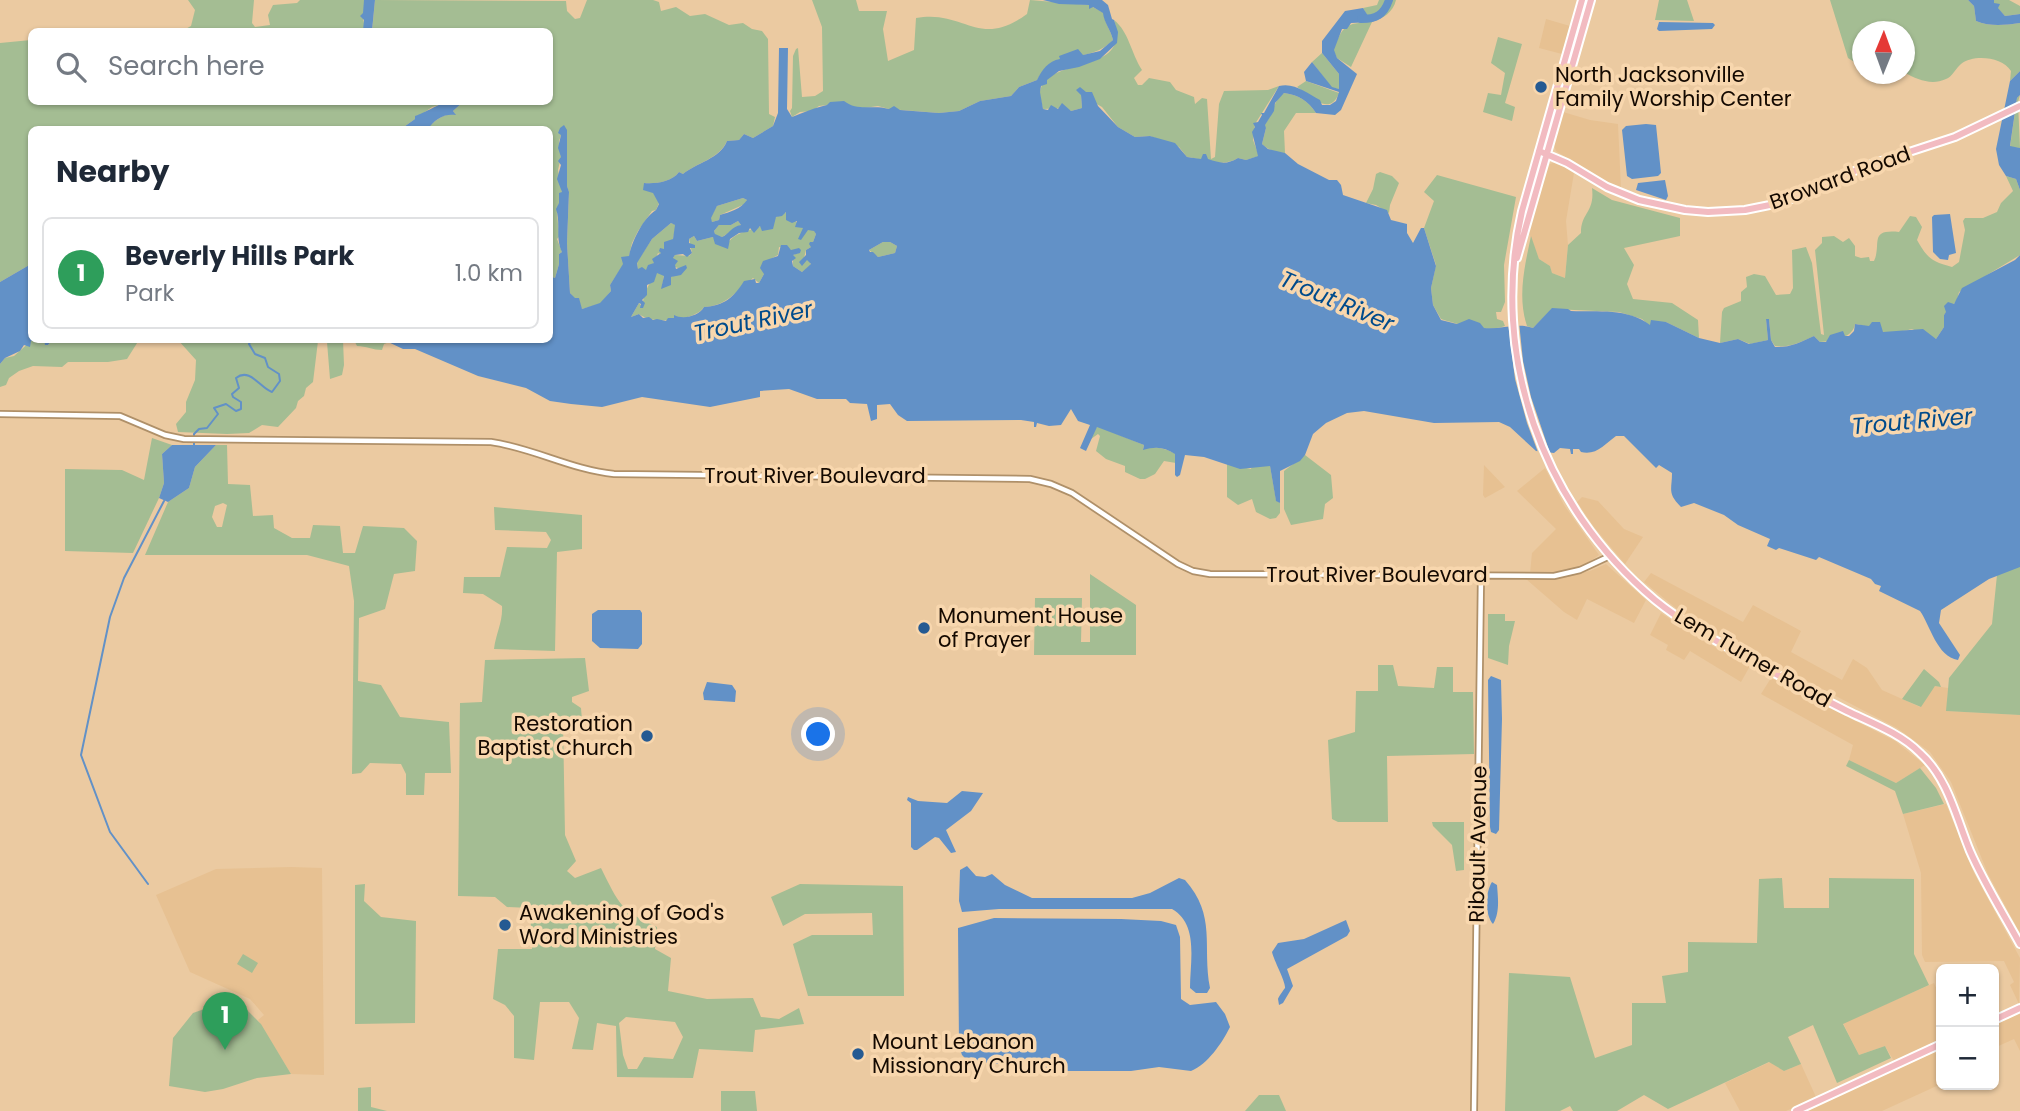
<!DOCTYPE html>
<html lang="en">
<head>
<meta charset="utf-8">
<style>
  :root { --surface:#fff; --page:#f2f2f3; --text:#1f2937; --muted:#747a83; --line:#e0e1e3; --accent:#255a92 }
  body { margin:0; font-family:Poppins,sans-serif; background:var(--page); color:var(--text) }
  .controls { position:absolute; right:21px; bottom:21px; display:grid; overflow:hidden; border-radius:10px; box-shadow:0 2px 5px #0004 }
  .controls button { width:63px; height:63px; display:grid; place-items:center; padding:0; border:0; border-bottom:2px solid var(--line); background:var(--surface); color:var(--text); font:35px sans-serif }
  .compass { position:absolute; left:1852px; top:21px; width:63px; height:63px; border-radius:50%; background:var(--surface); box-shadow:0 2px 5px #0004; rotate:1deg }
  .you { position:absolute; left:819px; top:735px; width:24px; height:24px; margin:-18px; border:5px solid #fff; border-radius:50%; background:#1a73e8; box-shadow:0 0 0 10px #1a73e833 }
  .badge { display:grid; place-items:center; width:46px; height:46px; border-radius:50%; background:var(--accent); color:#fff; font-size:23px; font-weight:700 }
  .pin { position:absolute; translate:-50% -58px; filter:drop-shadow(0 2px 4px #0008) }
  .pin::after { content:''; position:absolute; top:37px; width:24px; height:21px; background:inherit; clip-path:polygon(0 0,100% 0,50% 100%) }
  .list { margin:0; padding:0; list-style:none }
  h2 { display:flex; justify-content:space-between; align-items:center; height:91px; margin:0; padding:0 28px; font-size:30px }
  h2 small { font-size:23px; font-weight:400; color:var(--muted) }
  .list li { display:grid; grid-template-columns:46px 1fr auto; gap:21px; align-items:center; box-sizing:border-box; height:112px; margin:0 14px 14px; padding:0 14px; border:2px solid var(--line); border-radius:10px }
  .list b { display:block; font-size:26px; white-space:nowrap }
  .list p { margin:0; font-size:23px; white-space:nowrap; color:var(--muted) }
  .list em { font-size:23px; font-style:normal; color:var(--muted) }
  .icon { flex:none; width:38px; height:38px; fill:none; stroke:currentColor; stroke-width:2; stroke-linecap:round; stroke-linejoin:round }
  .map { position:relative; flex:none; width:2020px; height:1111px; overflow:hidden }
  .search { position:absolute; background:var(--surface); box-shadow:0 2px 5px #0004; left:28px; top:28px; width:525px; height:77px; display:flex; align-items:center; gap:18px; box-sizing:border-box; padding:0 24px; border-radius:10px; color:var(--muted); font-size:26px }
  .panel { position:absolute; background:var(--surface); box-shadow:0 2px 5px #0004; left:28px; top:126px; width:525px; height:217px; border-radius:10px }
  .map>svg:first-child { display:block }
  .built { fill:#e7c192 }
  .green { fill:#a4bd93; fill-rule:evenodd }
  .water { fill:#6291c7; fill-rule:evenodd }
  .pier { fill:#ebcaa1 }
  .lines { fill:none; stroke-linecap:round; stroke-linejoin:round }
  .stream { stroke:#6291c7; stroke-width:2 }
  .river { stroke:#6291c7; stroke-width:8 }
  .minor-casing { stroke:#af9069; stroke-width:8 }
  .major-casing { stroke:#fff; stroke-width:10 }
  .minor { stroke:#fff; stroke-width:4.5 }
  .major { stroke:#f2bbc1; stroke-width:6 }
  .poi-dot { fill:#255a92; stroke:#f8d7ae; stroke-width:2.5 }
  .labels { text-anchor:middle; stroke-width:7; stroke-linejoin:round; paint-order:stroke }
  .poi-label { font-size:21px; fill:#140900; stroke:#f8d7ae; text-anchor:start }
  .street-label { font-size:21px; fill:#140900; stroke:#f8d7ae }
  .water-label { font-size:23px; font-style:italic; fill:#004b8c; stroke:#f8d7ae }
</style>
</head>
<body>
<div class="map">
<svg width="2020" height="1111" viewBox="0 0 2020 1111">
  <rect width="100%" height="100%" fill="#ebcaa1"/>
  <!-- built -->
  <path class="built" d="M1546 19 1570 26 1562 54 1539 48Z
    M1563 112 1590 120 1618 124 1621 189 1597 177 1556 151 1554 145Z
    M1556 162 1574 173 1566 221 1568 245 1565 278 1552 273 1550 266 1539 259 1528 230 1548 168 1550 164Z
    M1484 465 1505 487 1485 498 1483 495Z
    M1545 468 1564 505 1599 555 1585 565 1571 570 1556 573 1530 574 1532 553 1556 529 1517 491Z
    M1582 497 1598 501 1624 529 1643 537 1625 564 1594 527 1577 502Z
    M1606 564 1646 600 1634 623 1587 599 1577 620 1564 612 1526 579 1565 576 1590 571Z
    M1651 573 1743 622 1753 605 1801 631 1791 652 1842 680 1853 659 1867 668 1882 690 1920 707 1935 686 1948 688 1947 711 2020 715V933L1988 874 1951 782 1930 752 1897 728 1710 630 1677 609 1644 582Z
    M1661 613 1700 639 1750 666 1741 682 1690 651 1684 660 1666 650 1668 645 1650 635Z
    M1771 678 1895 741 1925 765 1896 783 1849 760 1853 745 1761 694Z
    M1946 804 1974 873 2020 958 2019 1004 2010 985 2014 982 2004 961 1925 962 1922 955 1921 873 1903 814Z
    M291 867 322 868 324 1075 291 1074 258 1020 264 1015 250 999 190 972 156 895 216 869Z
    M1934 983 1941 999V1039L1894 1061 1885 1046 1859 1055 1843 1023Z
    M2020 1013V1051L2014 1039 1994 1048V1025Z
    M1935 1052 1941 1066V1084L1882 1111H1806Z
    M1770 1062 1784 1071 1801 1064 1816 1097 1786 1111H1740L1725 1083Z"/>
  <!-- green -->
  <path class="green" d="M188 0H254L252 23 255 27 270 25 268 15 273 5 297 3 300 0H365L363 18 365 29 364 31 180 32 191 26 195 10Z
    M375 0 566 1 567 11 575 19 580 18 587 0H653L659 2 661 11 676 7 690 16 705 14 729 25 743 23 752 29 762 31 768 39 769 114 775 117 773 126 753 138 744 134 739 140 727 141C719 159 696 163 683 174L679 172C672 182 655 184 644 183L653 192 659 203 656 210 652 211 638 231 632 243 629 256 610 285 611 291 600 304 582 309 570 293 567 243 569 193 567 186V130L561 135 559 141 561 157 558 170 562 192 557 211 559 237 557 239 562 252 559 254V264L555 278 550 276V130L427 129C435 120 443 114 455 114L453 111 463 102H550V32H372Z
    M812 0H856L859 11H887L883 29 888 61 914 50 916 18C965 9 978 50 1027 14L1030 0 1089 5 1104 13C1104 23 1111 30 1113 40 1091 64 1053 49 1037 80L1019 87 1011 96 980 101 959 111 939 113 889 109 878 106 864 108 827 105 819 106 812 111 800 112 792 117 790 111 792 108 793 56 796 49 798 48 802 97 815 96 823 91 822 27Z
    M1379 0H1396C1393 13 1383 18 1372 22L1351 67 1337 58 1333 50C1343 26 1345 23 1371 22L1363 8 1377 5Z
    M1659 0H1687L1694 21 1655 20Z
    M1830 0H1968L1974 6 1976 21C1991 27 2005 25 2020 23V71L2010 81 2011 71C2002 57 1974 54 1961 64 1956 68 1952 77 1946 79 1931 86 1917 79 1905 73L1904 32H1862V67L1848 58Z
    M1994 0H2009L2020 6V14L2005 16 1993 3Z
    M1114 20C1129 32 1131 53 1142 70L1134 78 1138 85H1142L1149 78 1170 82 1176 90 1194 97 1195 104 1202 98 1207 99 1211 159 1215 157 1219 104 1224 91 1268 90 1279 86 1255 124 1253 140 1259 156 1246 160 1238 158C1222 168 1204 159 1187 157L1179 147 1150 136 1135 137 1118 127 1102 107 1081 95 1082 108 1071 111 1065 108 1043 109C1042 103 1038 94 1041 88 1053 56 1132 75 1114 20Z
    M1498 37 1522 44 1505 103 1515 107 1512 121 1483 112 1488 93 1501 95 1505 73 1491 63Z
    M31 40 32 102H449L432 107 401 129 32 130 31 264 0 282V43Z
    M1322 53 1339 74V89L1332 88 1312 62Z
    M1306 81 1339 93C1330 117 1311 97 1297 87Z
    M1284 93C1299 95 1308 101 1316 113H1296L1284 131 1285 153C1276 153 1268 150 1262 144L1266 128 1264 125C1274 115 1272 101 1284 93Z
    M2020 95 2018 102 2020 148 2010 147 2017 98Z
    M1380 172 1392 176 1399 183 1390 205 1389 213 1376 205 1366 203 1373 189 1376 174Z
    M1437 175 1516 197 1504 265 1505 302 1501 312H1496L1497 319 1503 321 1505 326C1486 333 1460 325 1441 319L1433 305 1431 288 1436 265 1424 228 1434 201 1424 192Z
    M2006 176 2016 179 2020 190V255L1959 292 1957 300 1944 315V327L1936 339 1912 329C1906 331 1890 333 1884 332 1874 331 1866 325 1855 324 1853 338 1834 341 1820 342L1814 336C1801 342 1789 348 1775 346L1771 340 1769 319H1766L1768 340 1750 344 1738 339 1720 343 1722 312 1724 308 1741 301V292L1747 287 1746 277 1754 274 1765 276 1776 295 1790 294 1793 288 1792 250 1806 247 1812 263 1821 334 1824 335 1815 250 1822 243V237L1834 236 1843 242 1849 238 1855 246V256L1861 258 1869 257 1870 261H1874C1882 244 1868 229 1899 232L1910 216 1916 217 1922 227 1917 240C1928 259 1931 261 1952 267L1959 262 1965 230 1963 221 1965 218H1983L1997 212 2001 203 2013 191Z
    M1592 188 1612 200 1680 218V236L1624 248 1634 265 1627 284 1633 299 1672 303 1698 320 1699 338 1666 322 1650 326 1642 319 1619 312 1552 309 1533 328 1527 326C1517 296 1525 265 1531 236L1539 259 1550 266 1552 273 1565 278 1568 245 1581 233C1581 212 1595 213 1592 188Z
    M743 198 747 200 745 204 720 215 719 220 712 222 710 218 717 206Z
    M785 212 803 228V235L807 230H814L816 234 811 247 806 250 804 258 809 260 811 265 802 272 793 266V255L798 253 796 251 779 247 778 255 763 263 764 274 759 283 753 278C736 291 727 306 704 307 695 321 652 325 639 314L631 317 639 303 643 308C642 294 649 284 657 272L664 275 662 287 671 277 683 272 684 270 675 267 673 258 675 255 689 256 692 253 689 239 694 236 697 241 713 237 725 247C736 230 746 233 761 226 769 222 777 216 785 212Z
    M738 221 741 225 722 237 715 235 714 231 719 225H731Z
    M671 223 676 225 673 239 660 254 658 253 654 263 646 271 638 269 637 262 652 239Z
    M883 242H890L897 246 895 253 878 257 869 250Z
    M44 340 45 344 48 345 52 340H139L127 359 108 362H68L62 367 33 366 19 371 9 378 6 385 0 387V364L5 358 14 356 31 341Z
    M178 340H320L318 341 313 382 306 388 304 396 298 401 296 408 278 427 262 425 249 433 227 434 178 432 176 424 186 412V402L195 380 196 360Z
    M325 340H343L344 365 342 375 330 379 327 342Z
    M354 340 392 341 384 344 382 350C373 350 366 346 357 346Z
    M1097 426 1144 445 1143 449C1156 446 1164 448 1176 454V463L1164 461 1155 474 1145 479H1140L1125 472V466L1106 459 1096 451 1100 436 1098 434 1091 439Z
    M152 438 172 445 162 454 164 483 159 498 133 553 65 551V469L122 470 144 480Z
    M216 445H227L228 484 250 485 253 516 273 515 274 528 292 538H310L313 525 340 526 343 553H355L363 526 404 528 417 541 415 571 394 574 385 609 359 618 358 681 381 685 400 717 449 722 451 773H425L424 795H406V774L401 764 370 763 361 773 352 774 354 601 349 566 307 555H145L168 502 189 488 195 467ZM223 503 227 505 222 527H217L212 517 215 506Z
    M1305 455 1331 475 1333 498 1325 504 1323 519 1291 525 1284 509V471Z
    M1227 464 1251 469 1252 466H1270L1276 500 1280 503V513L1276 518 1270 519 1256 512 1252 499 1238 505 1227 497Z
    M494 507 582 515V549L557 552 555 651 494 649C496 633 503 622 502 606L483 594 463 593 464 577H500L507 547 547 548 551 540 546 532 495 530Z
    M2017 567H2020V715L1946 711 1949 678 1992 624 1997 575Z
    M1090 574 1136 605V655H1034L1035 598H1082L1081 642H1090Z
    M1488 614H1505V621H1515L1509 646 1508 665 1488 658Z
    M585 658 589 691 572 697V702L581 708 582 720 563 721 565 835 576 861 567 871 575 878 601 868C619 904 620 910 657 927L655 949 671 958 668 991 707 999 753 998 761 1017 779 1019 799 1008 804 1024 755 1030 753 1052 699 1049 693 1078 617 1077 616 1026 597 1023 593 1050 572 1049 579 1018 569 1002H540L534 1060 514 1058V1016L505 1005 493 999 498 949H532L530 908 507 907 495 897 458 896 460 703 482 702 485 660ZM626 1017 675 1022 683 1037 673 1059 644 1057 637 1069H628L623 1055 619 1023Z
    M1378 665H1393L1398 686 1434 688 1437 667H1453V692H1473L1474 754 1387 756 1388 822H1338L1332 819 1328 740 1355 732 1356 691H1378Z
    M1924 669 1939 682 1941 687 1935 686 1921 707 1902 699Z
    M1849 760 1896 783 1920 768 1936 788 1944 804 1903 814 1895 791 1846 766Z
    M1432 822H1464V870L1456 871 1452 845 1433 826Z
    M1782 878 1784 908H1829V878L1914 879V954L1929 985 1843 1024 1859 1055 1885 1046 1891 1058 1837 1083 1813 1025 1788 1037 1801 1064 1784 1071 1769 1062 1668 1109 1644 1095 1617 1111H1573L1570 1106 1560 1111H1505L1509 973 1570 977 1595 1058 1632 1045V1003H1666L1662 976 1688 972V942L1757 943 1759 879Z
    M365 884 364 901 381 917 416 921 415 1023 355 1024V885Z
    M800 884 903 886 904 996H808L793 944 812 935H873L872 913 805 914 783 926 771 897Z
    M243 954 258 963 252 973 237 964Z
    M224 1002 243 1006 261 1024 291 1074 257 1078 223 1089 205 1092 169 1086 173 1038 193 1013Z
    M371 1087V1107L387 1111H358V1088Z
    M721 1091H755L757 1111H721Z
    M1259 1095H1279L1286 1111H1245Z"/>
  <!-- water -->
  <path class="water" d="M364 0H375L372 31H363L364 20 360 16 363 13Z
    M1043 0H1102L1108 5 1112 19 1114 20 1118 32 1117 43 1100 59 1079 67 1059 71 1047 80V84L1041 86 1040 92 1043 109 1048 110 1051 105 1058 109 1062 103 1071 111 1082 108 1081 95 1076 90 1080 87 1086 92H1092L1098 106 1118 127 1135 137 1150 136 1175 143 1187 157 1201 159 1203 154H1206L1208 159C1220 163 1226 165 1238 158L1246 160 1258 156 1252 132 1255 127 1253 123 1258 122 1262 115 1261 113H1264L1279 86C1294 82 1307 93 1320 100L1322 105H1330L1336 101 1339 92 1306 81 1304 72 1312 62 1332 87 1339 89V74L1322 53V41L1345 11 1363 8 1372 22 1351 23 1347 29H1342L1334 50 1337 58 1357 74 1341 110 1335 115 1316 113C1308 101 1299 95 1284 93L1275 103 1274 111 1265 125 1266 128 1262 144 1268 149 1285 153 1298 164 1329 180H1337L1341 185 1343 195 1387 210 1391 220 1407 224V233L1413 243 1421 228H1424L1436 266 1431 288 1433 305 1441 320 1457 324 1469 319 1480 323 1484 328C1500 330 1517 322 1533 328L1552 308 1568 309 1571 311C1598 312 1628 308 1650 325L1651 320 1666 322 1699 338 1720 343 1738 339 1749 344 1768 340 1766 319H1769L1771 340 1775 347C1789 348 1801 342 1814 336L1820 342H1826L1830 335 1843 331 1845 336H1849L1854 331 1855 324 1869 326 1872 322H1880L1883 332 1923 329 1936 339 1944 327V315L1946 312 1944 306 1948 302 1954 304 1962 288 2015 260 2020 255V567L1989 579 1941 610 1939 623 1960 655 1958 660C1937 657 1930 625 1920 611L1879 591 1881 586 1875 584 1871 579 1819 557 1816 560 1779 548 1776 550 1767 546 1770 539 1738 525 1724 515 1694 503 1681 507C1667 493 1672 490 1672 473L1659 465 1656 468 1624 436H1616C1605 444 1596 456 1581 452L1579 449H1573V454H1571L1570 449 1560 448 1554 453 1536 451 1510 427 1499 422 1434 423 1364 411 1347 413 1326 423 1313 434 1305 455 1300 461 1280 471V503L1276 501 1270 466 1240 469 1204 457 1185 455 1180 475 1177 477 1175 475V454C1164 447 1156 446 1143 450L1144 445 1097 427 1086 451 1080 448 1090 425 1078 421 1071 409 1061 425 1049 426 1037 423 1036 427H1034V422L1021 420 907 421 898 415 890 404 877 405V419L871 421 867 404 850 403 846 399H817L789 389 760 391V397L710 407 642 397 602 407 571 404 550 401 526 388 478 376 415 349H403L384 340H550V276L555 278 559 264V254L562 252C555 238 561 222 556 209L559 203V193L562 192 557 179 561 165 558 161 561 157 558 148 561 135 558 133 560 128 564 125 567 130V186L569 192 567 243 570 293 575 298H579L582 309 600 303 611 291 610 285 623 264 621 257 629 256C632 241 643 218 656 210L659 204 653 193 643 190 644 183C655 184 672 182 679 172L683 174C696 163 720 159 727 141L739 140 744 134 753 138 773 126 778 113 779 48H788L787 109 792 117C802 113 817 107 827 105L830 102 844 101C858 112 873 104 889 109L894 106 900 110 939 113 959 111 980 101 1011 96 1019 87 1037 80C1042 70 1048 61 1060 59L1059 56 1078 49 1083 55 1100 51 1113 40C1111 30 1104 23 1103 13L1093 7 1089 9V5L1059 4ZM743 198 747 200C741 209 730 212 720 215L719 220 712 222 711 218 717 206ZM786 212V220L792 223 797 221 795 227 803 228 798 239 801 240 808 230 814 231 816 234 813 242H810L809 244 811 247 806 250V255L799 262 802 266 807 260 811 264 802 272 793 266 792 261 796 258 793 255 800 253 801 250 799 248 791 250 787 245H781L778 256 763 261 760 268 764 274 759 283H756L755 279 744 281C734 297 724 306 704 307 699 316 683 320 674 315V318H668L666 321 657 319 653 320 649 317 643 318 639 314 631 317 639 303 641 304 640 308H643L645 303 642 300 647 295V285L654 282 657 273 664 276 661 289 671 285V277L681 275 687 268 686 265 676 269 675 265 678 261 673 258 675 255 683 254 687 257 692 253 690 248H695V245L689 243V239L694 236 697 241 713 237 715 244 728 249 730 239 739 233 748 232 750 228 754 233 760 226 762 231 773 229 776 217 782 216ZM738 221 741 225C732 226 729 234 722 237L715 234 714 231 719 225H731ZM671 223 675 225 673 239 664 242V249L660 248 659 251 661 253 652 259 654 263 648 265 646 270 642 267 638 269 637 263 652 239ZM883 242H890L897 246 895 253 878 257 873 252H870L869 250Z
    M1968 0H1994V3L2000 4 1998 8 2005 16 2020 14V23C2005 25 1991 27 1976 21L1974 6Z
    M1659 22 1713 23 1715 25 1712 29 1659 31 1657 29Z
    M2020 71V95L2017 98 2010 146 2020 148V190L2016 179 2006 176 1999 165 1996 149 2010 81Z
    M444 102H463L453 111 456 115C444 113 434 120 428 129H401L415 119V116C419 115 441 104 444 102Z
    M1646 124 1656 125 1661 173 1658 176 1632 179 1627 176 1622 130 1626 126Z
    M1665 180 1668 196 1666 200 1636 190 1638 183Z
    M1950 214 1956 253 1949 255 1948 260 1940 259 1933 252 1932 217 1934 215Z
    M31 264 32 340H52L48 345H45L44 340 31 341 30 347 24 345 20 351 5 358 0 364V282Z
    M172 445H216L195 467 189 488 168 502 159 498 164 483 162 454Z
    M598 610H640L642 613V644L638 649 600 648 592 641V614Z
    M1491 676 1501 680 1502 719 1499 830 1496 834 1491 832 1490 827 1488 680Z
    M707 682 732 685 736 691 735 702 704 700 703 693Z
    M962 791 983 793 971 811 946 830 956 852 951 853 939 838 935 837 917 850H914L911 847V803L907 800 908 797 918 801 947 803Z
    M967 866 976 876 985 877 992 874 1005 885 1032 898H1132L1150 893 1179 878 1185 880C1217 916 1202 946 1210 988L1207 993H1196L1190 988C1190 962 1199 924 1172 909H999L962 912 959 901 960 870Z
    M1492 882 1497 885C1498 898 1500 913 1493 924 1485 915 1485 893 1492 882Z
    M994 918 1121 919 1161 921 1176 925 1180 937 1181 999 1190 1005 1216 1002 1225 1014 1230 1027C1222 1043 1208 1064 1191 1071L1159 1067 1131 1071H1027L1001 1064 968 1061 962 1055 959 1046 958 928Z
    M1346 920 1350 931 1347 936 1287 969 1293 986 1283 1003 1279 1005 1278 999C1278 998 1284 989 1285 988 1286 982 1274 961 1272 952L1278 943 1304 939Z"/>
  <!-- pier -->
  <path class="pier" d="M1519 322 1523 361 1531 397 1551 456 1539 455 1527 423 1515 379 1508 323Z"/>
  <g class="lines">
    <!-- stream -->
    <path class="stream" d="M194 446V434L199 429 207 428 218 414 214 408 226 404 236 411 241 409V402L233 397 232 394 239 388 236 378C250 367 260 388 272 392L280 381 279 374 268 367 265 358 255 354 249 344 251 340
      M148 884 110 832 81 755 110 617 124 578 164 501"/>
    <!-- river -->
    <path class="river" d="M1361 19C1376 19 1384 15 1389 0"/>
    <!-- minor casing -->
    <g class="minor-casing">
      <path id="minor" d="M0 414 120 416 165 435 184 439 491 442C533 448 572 470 614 474L1030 479 1051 484 1072 493 1178 564 1193 571 1210 574 1554 576 1580 570 1610 556
        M1474 1111 1481 576"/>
    </g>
    <!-- major casing -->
    <g class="major-casing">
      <path id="major" d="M1582 0 1522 211C1489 356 1542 505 1655 600 1688 627 1726 646 1763 667 1791 682 1819 697 1847 711 1872 723 1900 733 1920 753 1948 778 1956 817 1970 851 1984 883 2003 913 2020 944
        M1539 151 1567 163 1607 187 1639 200 1685 210 1708 212 1745 210 1780 203 1806 194 1863 167 1955 137 2020 106
        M1517 258 1591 0
        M1994 1020 2020 1008
        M1796 1111 1941 1044"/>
    </g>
    <!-- minor -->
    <use href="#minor" class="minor"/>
    <!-- major -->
    <use href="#major" class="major"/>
  </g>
  <!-- markers -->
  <g class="poi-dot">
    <circle cx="1541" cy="87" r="7"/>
    <circle cx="924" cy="628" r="7"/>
    <circle cx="647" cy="736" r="7"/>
    <circle cx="505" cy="925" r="7"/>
    <circle cx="858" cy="1054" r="7"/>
  </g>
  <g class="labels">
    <!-- poi labels -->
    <g class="poi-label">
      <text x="1555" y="82">North Jacksonville<tspan x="1555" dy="24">Family Worship Center</tspan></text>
      <text x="938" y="623">Monument House<tspan x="938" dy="24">of Prayer</tspan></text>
      <text x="633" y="731" text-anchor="end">Restoration<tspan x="633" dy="24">Baptist Church</tspan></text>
      <text x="519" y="920">Awakening of God's<tspan x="519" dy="24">Word Ministries</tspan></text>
      <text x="872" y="1049">Mount Lebanon<tspan x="872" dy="24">Missionary Church</tspan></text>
    </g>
    <!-- street labels -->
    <g class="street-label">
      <text transform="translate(1840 178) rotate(-20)" y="7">Broward Road</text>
      <text x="815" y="483">Trout River Boulevard</text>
      <text x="1377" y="582">Trout River Boulevard</text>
      <text transform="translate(1753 658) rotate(30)" y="7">Lem Turner Road</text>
      <text transform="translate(1478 844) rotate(-89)" y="7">Ribault Avenue</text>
    </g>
    <!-- water labels -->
    <g class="water-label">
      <text transform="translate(1337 301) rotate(23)" y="8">Trout River</text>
      <text transform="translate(753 321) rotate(-12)" y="8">Trout River</text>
      <text transform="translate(1912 421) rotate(-5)" y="8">Trout River</text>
    </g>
  </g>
</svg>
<div class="controls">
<button>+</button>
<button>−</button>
</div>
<svg class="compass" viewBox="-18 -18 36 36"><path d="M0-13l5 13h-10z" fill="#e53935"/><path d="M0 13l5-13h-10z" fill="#747a83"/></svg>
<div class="you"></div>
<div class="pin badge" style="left:225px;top:1050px;background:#2e9e5b">1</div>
<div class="search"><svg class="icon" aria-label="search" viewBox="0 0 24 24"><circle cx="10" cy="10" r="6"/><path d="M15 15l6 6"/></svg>Search here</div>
<section class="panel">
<h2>Nearby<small></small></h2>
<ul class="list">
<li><span class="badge" style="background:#2e9e5b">1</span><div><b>Beverly Hills Park</b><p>Park</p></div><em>1.0 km</em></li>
</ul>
</section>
</div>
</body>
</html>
